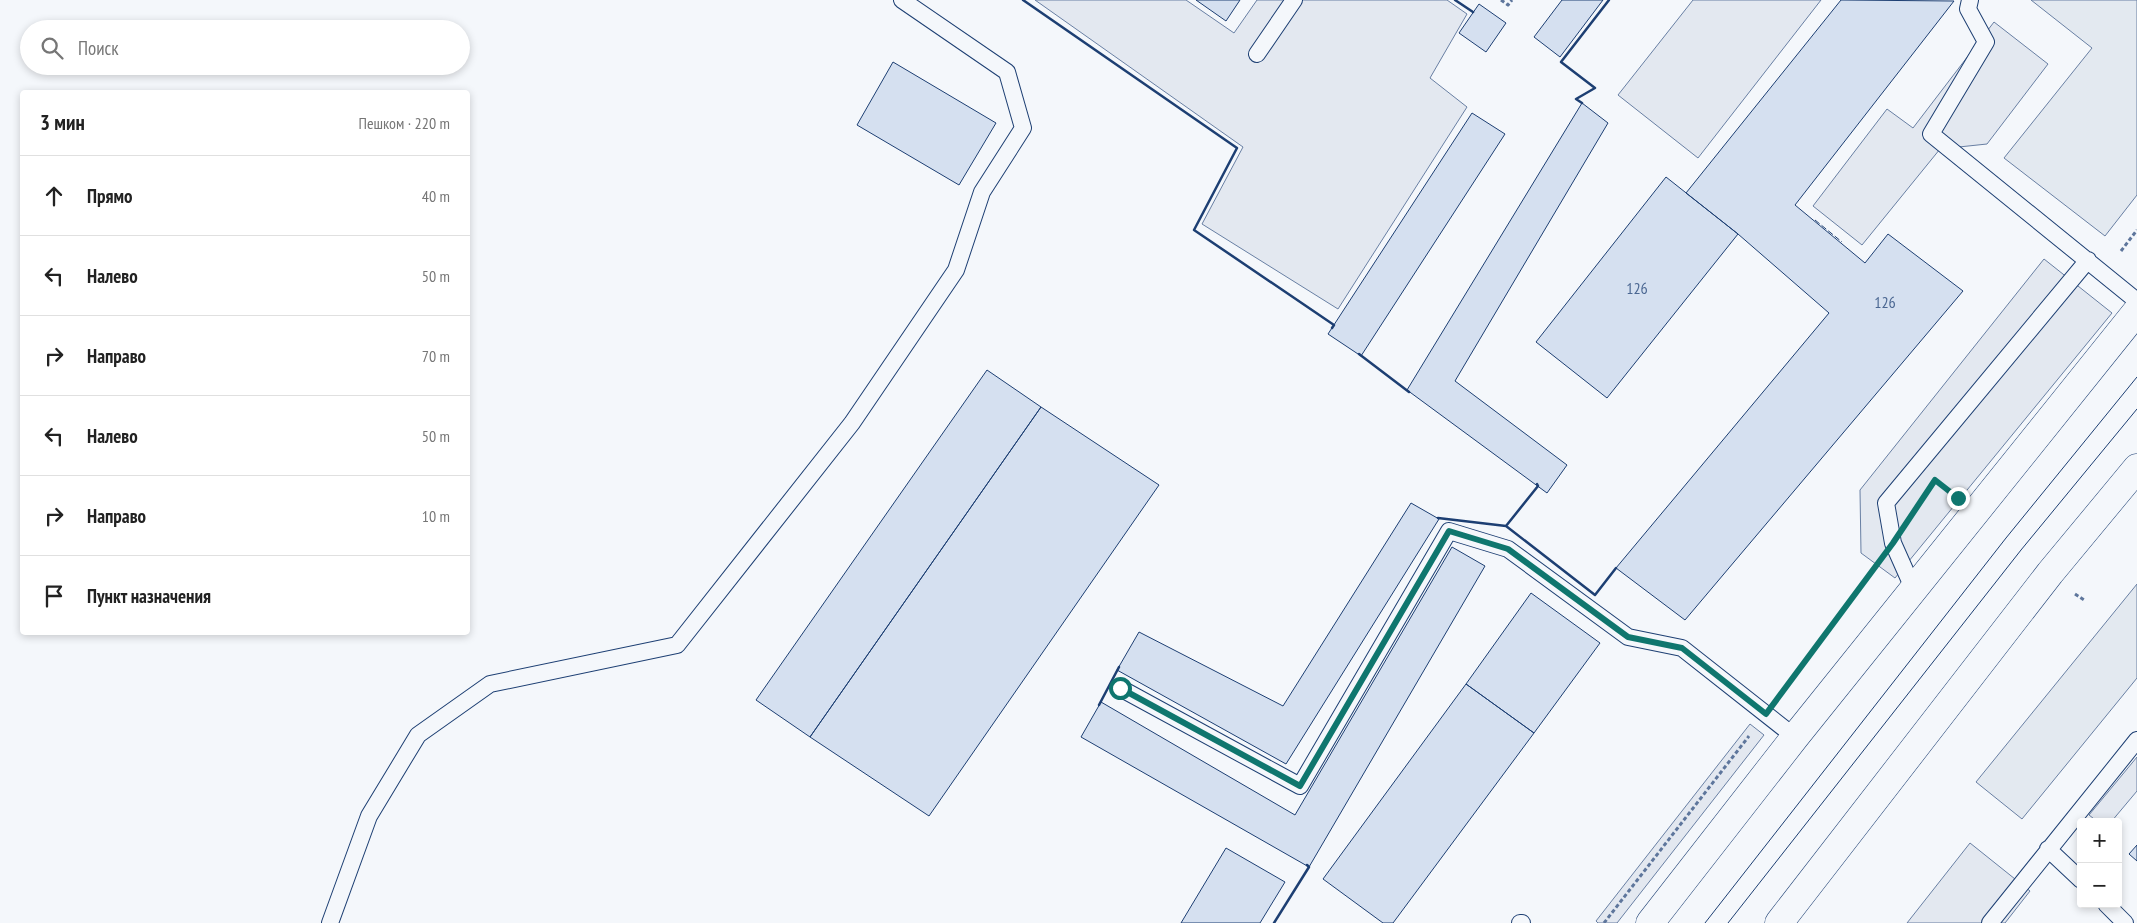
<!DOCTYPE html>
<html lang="ru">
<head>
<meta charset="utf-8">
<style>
  :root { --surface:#fff; --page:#f6f6f6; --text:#222; --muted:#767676; --line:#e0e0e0 }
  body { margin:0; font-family:"PT Sans Narrow",sans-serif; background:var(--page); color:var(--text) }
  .controls { position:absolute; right:15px; bottom:15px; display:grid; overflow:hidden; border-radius:5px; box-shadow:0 2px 8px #0003 }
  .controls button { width:45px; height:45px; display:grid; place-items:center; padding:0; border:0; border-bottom:1px solid var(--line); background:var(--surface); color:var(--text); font:25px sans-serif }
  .stop { position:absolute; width:15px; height:15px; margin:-11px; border:4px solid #0f766e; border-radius:50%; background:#fff }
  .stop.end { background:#0f766e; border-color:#fff; box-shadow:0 1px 5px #0008 }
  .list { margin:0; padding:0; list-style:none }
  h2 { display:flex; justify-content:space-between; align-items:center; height:65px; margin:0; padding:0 20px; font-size:21px }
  h2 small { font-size:16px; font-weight:400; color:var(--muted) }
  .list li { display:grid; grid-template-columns:32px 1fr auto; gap:15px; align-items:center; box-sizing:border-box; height:80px; padding:0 20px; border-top:1px solid var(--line) }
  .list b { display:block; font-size:19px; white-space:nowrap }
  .list em { font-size:16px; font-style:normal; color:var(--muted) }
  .icon { flex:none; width:28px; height:28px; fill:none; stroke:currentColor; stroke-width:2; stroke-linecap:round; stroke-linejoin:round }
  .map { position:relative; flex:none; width:2137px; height:923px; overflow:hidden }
  .search { position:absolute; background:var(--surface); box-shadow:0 2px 8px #0003; left:20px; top:20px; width:450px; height:55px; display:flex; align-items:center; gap:12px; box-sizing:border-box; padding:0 18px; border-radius:28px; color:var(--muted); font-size:19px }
  .panel { position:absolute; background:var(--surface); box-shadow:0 2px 8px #0003; left:20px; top:90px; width:450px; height:545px; border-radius:5px }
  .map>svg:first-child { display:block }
  .green { fill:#e3e9f0; stroke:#687fa3 }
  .parking { fill:#e3e8f0; stroke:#687fa3 }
  .building { fill:#d5e0f0; stroke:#1d3f73 }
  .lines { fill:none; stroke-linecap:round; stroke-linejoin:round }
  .lane-casing { stroke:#1d3f73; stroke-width:18 }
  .highway-casing { stroke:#1d3f73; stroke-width:29 }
  .path { stroke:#5e769c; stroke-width:3; stroke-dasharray:4 2.5; stroke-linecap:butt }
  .lane { stroke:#f4f7fb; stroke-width:16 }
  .highway { stroke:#f4f7fb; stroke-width:28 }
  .tram { stroke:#1d3f73; stroke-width:1 }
  .fence { stroke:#1d3f73; stroke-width:1; stroke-dasharray:6 2.5; stroke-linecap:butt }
  .wall { stroke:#1d3f73; stroke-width:2.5 }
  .route { stroke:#0f766e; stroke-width:6 }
  .labels { text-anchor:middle; stroke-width:4; stroke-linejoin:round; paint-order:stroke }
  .number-label { font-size:16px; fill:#4b6792 }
</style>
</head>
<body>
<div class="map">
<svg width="2137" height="923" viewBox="0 0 2137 923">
  <rect width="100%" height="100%" fill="#f4f7fb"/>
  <!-- green -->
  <path class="green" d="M2031 0H2137V195L2105 236 2004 158 2092 48Z
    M2137 584V678L2022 819 1976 782Z"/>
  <!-- parking -->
  <path class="parking" d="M1035 0H1186L1234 33 1257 0H1447L1467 14 1430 78 1467 107 1338 309 1202 224 1243 147Z
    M1693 0H1821L1698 158 1618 95Z
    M1994 22 2048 64 1987 144 1940 149 1862 245 1813 206 1887 109 1913 128Z
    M2044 259 2112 313 1895 578 1861 553 1860 490Z
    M1750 724 1764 735 1617 923H1598L1596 921Z
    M2137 757V791L2111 822H2098L2089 815Z
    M1970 843 2030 891 2005 923H1907Z"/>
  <!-- building -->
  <path class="building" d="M1196 0H1240L1226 21Z
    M1562 0H1603L1560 57 1534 37Z
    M1841 0 1954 1 1795 205 1865 263 1888 234 1963 291 1685 620 1616 568 1829 313 1738 234 1686 193Z
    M1479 4 1506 23 1486 52 1459 33Z
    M893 62 996 123 959 185 857 125Z
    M1582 103 1608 123 1455 381 1567 465 1547 493 1407 390Z
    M1472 113 1505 134 1361 356 1328 334Z
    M1666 177 1738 234 1607 398 1536 342Z
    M987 370 1041 407 810 737 756 700Z
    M1041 407 1159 485 929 816 810 737Z
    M1411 503 1439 519 1286 764 1117 670 1139 632 1283 706Z
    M1452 547 1485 566 1309 867 1081 737 1101 702 1295 815Z
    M1531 593 1600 643 1534 733 1466 684Z
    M1466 684 1534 733 1393 923H1383L1323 879Z
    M2137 845V861L2129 854Z
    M1226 848 1285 882 1260 923H1181Z"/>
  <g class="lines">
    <!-- lane casing -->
    <g class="lane-casing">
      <path id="lane" d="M1970 0 1968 9 1986 42 1931 134 2137 301
        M1257 54 1294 0
        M1913 588 1893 543 1886 503 2088 260
        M1120 688 1300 786 1449 531 1508 549 1628 637 1682 648 1795 737
        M2048 849 2081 880
        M2106 904 2125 923
        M330 923 369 816 418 735 490 684 677 645 852 423 956 270 982 192 1023 128 1007 72 902 0
        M1520 923H1522
        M1990 923 2137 740"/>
    </g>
    <!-- highway casing -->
    <g class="highway-casing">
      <path id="highway" d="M1650 923 1795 737 2137 311
        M1779 923 2050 573 2137 468"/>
    </g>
    <!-- path -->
    <path class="path" d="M1501 0 1508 5 1512 0
      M2121 251 2137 230
      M1938 481 1950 492
      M2075 594 2084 600
      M1783 691 1874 568
      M1604 923 1749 736"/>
    <!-- lane -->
    <use href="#lane" class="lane"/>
    <!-- highway -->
    <use href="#highway" class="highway"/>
    <!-- tram -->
    <path class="tram" d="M1705 923 2006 538 2137 377
      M1728 923 2021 550 2137 409"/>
    <!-- fence -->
    <path class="fence" d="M1815 220 1842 242"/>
    <!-- wall -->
    <path class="wall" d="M1023 0 1237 148 1194 230 1334 325 1332 328
      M1455 0 1473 12
      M1582 103 1576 99 1595 88 1561 62 1609 0
      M1359 354 1409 392
      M1438 518 1506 526 1538 486 1537 484
      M1506 526 1595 595 1616 568
      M1099 705 1119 667
      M1274 923 1309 867 1307 865"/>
  </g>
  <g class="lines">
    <!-- route -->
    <path class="route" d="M1120 688 1300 786 1449 531 1508 549 1628 637 1682 648 1766 714 1893 543 1935 480 1958 498"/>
  </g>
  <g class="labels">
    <!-- number labels -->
    <g class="number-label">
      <text x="1637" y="294">126</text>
      <text x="1885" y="308">126</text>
    </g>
  </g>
</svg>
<div class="controls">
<button>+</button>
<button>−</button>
</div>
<div class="stop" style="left:1120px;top:688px"></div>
<div class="stop end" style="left:1958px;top:498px"></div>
<div class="search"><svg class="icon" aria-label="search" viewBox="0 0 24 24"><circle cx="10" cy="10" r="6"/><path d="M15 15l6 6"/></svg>Поиск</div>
<section class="panel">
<h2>3 мин<small>Пешком · 220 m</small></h2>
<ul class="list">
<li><svg class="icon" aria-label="ahead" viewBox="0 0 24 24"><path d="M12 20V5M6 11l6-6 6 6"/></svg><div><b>Прямо</b></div><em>40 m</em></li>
<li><svg class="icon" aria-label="left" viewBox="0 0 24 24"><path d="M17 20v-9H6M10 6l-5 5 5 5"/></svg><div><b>Налево</b></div><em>50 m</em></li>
<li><svg class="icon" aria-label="right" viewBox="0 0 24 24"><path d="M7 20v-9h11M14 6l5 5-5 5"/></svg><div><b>Направо</b></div><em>70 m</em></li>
<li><svg class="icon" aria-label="left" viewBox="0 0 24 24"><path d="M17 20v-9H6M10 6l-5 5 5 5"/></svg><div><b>Налево</b></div><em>50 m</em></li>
<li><svg class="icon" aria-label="right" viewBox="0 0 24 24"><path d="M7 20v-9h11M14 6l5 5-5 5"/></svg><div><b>Направо</b></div><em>10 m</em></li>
<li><svg class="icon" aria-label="arrive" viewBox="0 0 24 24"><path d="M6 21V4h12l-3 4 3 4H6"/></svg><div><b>Пункт назначения</b></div></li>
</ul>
</section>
</div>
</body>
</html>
